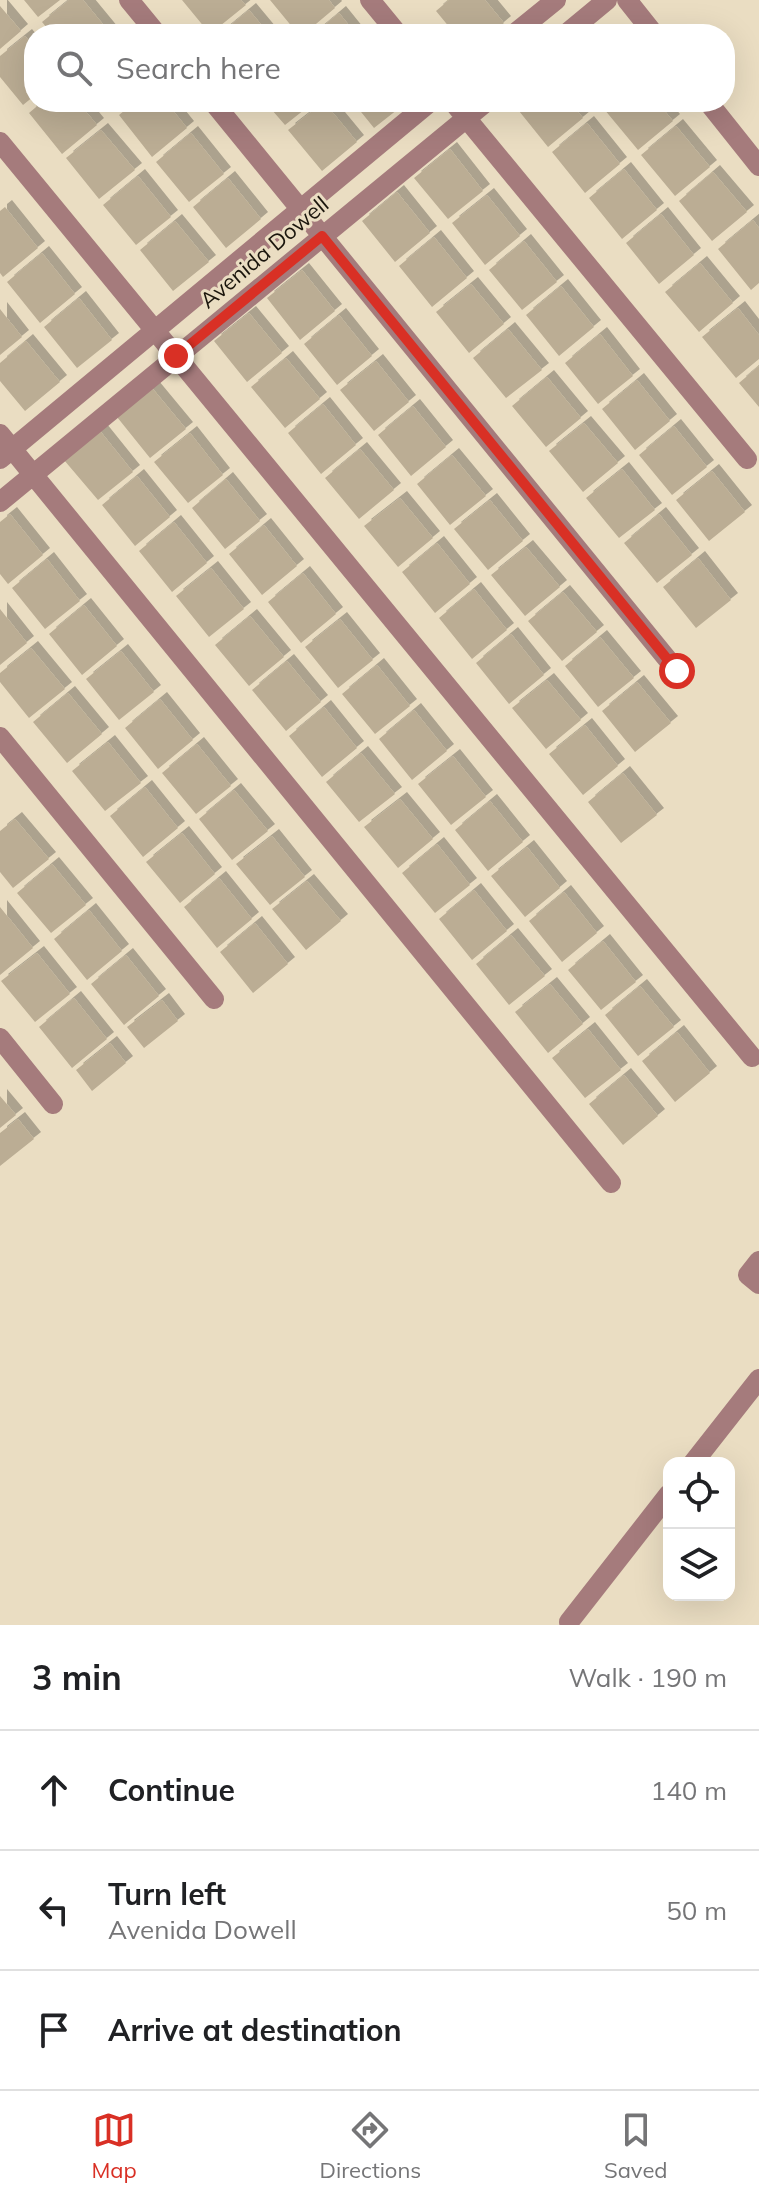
<!DOCTYPE html>
<html lang="en">
<head>
<meta charset="utf-8">
<style>
  :root { --surface:#fff; --page:#f2f2f2; --text:#202124; --muted:#757577; --line:#e0e0e0; --accent:#d93025 }
  body { margin:0; font-family:Mulish,sans-serif; background:var(--page); color:var(--text) }
  .controls { position:absolute; right:24px; bottom:24px; display:grid; overflow:hidden; border-radius:16px; box-shadow:0 8px 32px #0002 }
  .controls button { width:72px; height:72px; display:grid; place-items:center; padding:0; border:0; border-bottom:2px solid var(--line); background:var(--surface); color:var(--text); font:40px sans-serif }
  .stop { position:absolute; width:24px; height:24px; margin:-18px; border:6px solid #d93025; border-radius:50%; background:#fff }
  .stop.end { background:#d93025; border-color:#fff; box-shadow:0 2px 8px #0008 }
  .list { margin:0; padding:0; list-style:none }
  h2 { display:flex; justify-content:space-between; align-items:center; height:104px; margin:0; padding:0 32px; font-size:34px }
  h2 small { font-size:26px; font-weight:400; color:var(--muted) }
  .list li { display:grid; grid-template-columns:52px 1fr auto; gap:24px; align-items:center; box-sizing:border-box; height:120px; padding:0 32px; border-top:2px solid var(--line) }
  .list b { display:block; font-size:30px; white-space:nowrap }
  .list p { margin:0; font-size:26px; white-space:nowrap; color:var(--muted) }
  .list em { font-size:26px; font-style:normal; color:var(--muted) }
  .icon { flex:none; width:44px; height:44px; fill:none; stroke:currentColor; stroke-width:2; stroke-linecap:round; stroke-linejoin:round }
  .map { position:relative; flex:none; width:759px; height:1625px; overflow:hidden }
  .search { position:absolute; background:var(--surface); box-shadow:0 8px 32px #0002; left:24px; right:24px; top:24px; height:88px; display:flex; align-items:center; gap:20px; box-sizing:border-box; padding:0 28px; border-radius:32px; color:var(--muted); font-size:30px }
  .sheet { height:464px; background:var(--surface) }
  nav { display:flex; justify-content:space-around; align-items:center; box-sizing:border-box; height:112px; border-top:2px solid var(--line); background:var(--surface); font-size:22px; color:var(--muted) }
  nav a { display:grid; justify-items:center; gap:4px }
  nav .on { color:var(--accent) }
  .map>svg:first-child { display:block }
  .building { fill:#bbad94; filter:url(#shadow) }
  .lines { fill:none; stroke-linecap:round; stroke-linejoin:round }
  .minor { stroke:#a57b7c; stroke-width:20 }
  .route { stroke:#d93025; stroke-width:10 }
  .labels { text-anchor:middle; stroke-width:6; stroke-linejoin:round; paint-order:stroke }
  .street-label { font-size:22px; fill:#1a150c; stroke:#eaddc2 }
</style>
</head>
<body>
<div class="map">
<svg width="759" height="1625" viewBox="0 0 759 1625">
  <defs>
    <filter id="shadow"><feDropShadow dx="7" dy="-7" stdDeviation="0" flood-color="#0004"/></filter>
  </defs>
  <rect width="100%" height="100%" fill="#eaddc2"/>
  <!-- building -->
  <path class="building" d="M24 0H60L38 17Z
    M69 0H83L111 34H52L42 22Z
    M182 0H241L246 5 210 34Z
    M270 0H329L335 8 304 34H298Z
    M449 0H485L504 23 491 34H455L436 11Z
    M0 6 21 31 0 49Z
    M249 10 269 34H220Z
    M339 13 356 34H314Z
    M25 36 34 47V96L23 105 0 77V56Z
    M42 102H78L97 125 62 154 29 113Z
    M135 102H166L187 128 152 157 119 115Z
    M265 102H314L285 125Z
    M324 102 357 142 322 171 288 130Z
    M353 102H407L374 128Z
    M520 102H570L583 118 548 147 515 106Z
    M613 102H657L673 121 638 150 604 109Z
    M587 123 620 164 585 193 552 152Z
    M676 126 710 167 675 196 641 155Z
    M101 130 135 170 99 199 66 158Z
    M191 133 224 174 189 202 156 162Z
    M450 149 483 191 448 219 414 178Z
    M624 169 657 210 622 239 589 198Z
    M713 172 747 212 712 241 679 201Z
    M138 176 171 217 136 245 103 205Z
    M228 178 261 219 226 248 193 207Z
    M397 192 430 233 395 262 362 221Z
    M487 195 520 236 485 265 452 223Z
    M5 207 38 248 3 277 0 273V211Z
    M661 214 694 255 659 284 626 243Z
    M753 220 759 228V283L751 290 718 249Z
    M175 221 209 262 173 291 140 250Z
    M434 237 467 278 432 307 399 266Z
    M524 241 557 282 522 310 489 270Z
    M42 253 75 294 40 323 7 282Z
    M700 263 733 303 699 332 665 292Z
    M302 270 335 311 300 340 267 298Z
    M471 284 504 324 469 353 436 312Z
    M561 286 594 327 559 356 526 315Z
    M79 298 112 340 77 368 44 327Z
    M738 308 759 335V359L736 378 702 337Z
    M0 309 22 337 0 355Z
    M249 313 282 353 247 382 214 341Z
    M339 315 372 356 337 385 304 344Z
    M508 329 542 370 506 398 473 358Z
    M600 334 633 376 598 404 565 363Z
    M26 341 60 382 25 411 0 381V363Z
    M286 358 320 399 285 428 251 387Z
    M376 361 409 402 374 431 340 390Z
    M759 366V407L739 383Z
    M547 377 581 418 546 447 512 406Z
    M637 380 670 421 635 450 602 409Z
    M152 388 186 429 150 458 117 417Z
    M323 404 356 445 321 474 288 433Z
    M413 406 446 447 411 476 378 435Z
    M584 423 618 463 583 492 549 451Z
    M674 426 707 467 672 495 639 455Z
    M100 431 133 472 98 500 64 460Z
    M190 433 223 475 188 503 154 462Z
    M360 449 394 490 359 519 325 478Z
    M452 455 486 496 450 525 417 484Z
    M622 469 655 510 619 538 586 498Z
    M712 471 745 512 709 541 676 500Z
    M137 476 170 517 135 546 102 505Z
    M226 479 260 521 225 549 192 508Z
    M400 498 433 538 398 567 364 526Z
    M490 500 523 541 488 570 454 529Z
    M10 514 43 555 8 584 0 574V522Z
    M659 514 692 555 657 583 624 543Z
    M174 522 207 563 172 592 139 551Z
    M264 525 297 566 262 595 229 554Z
    M437 543 470 584 435 613 402 572Z
    M526 547 560 587 525 616 491 575Z
    M698 558 731 600 696 628 663 587Z
    M47 559 80 601 45 629 12 588Z
    M211 568 244 609 209 637 176 596Z
    M303 573 336 614 301 643 268 602Z
    M474 589 507 630 472 659 439 618Z
    M563 592 597 632 562 661 528 621Z
    M84 605 117 646 82 675 49 634Z
    M0 609 27 643 0 665Z
    M250 616 284 657 249 686 215 645Z
    M340 619 373 660 338 688 305 647Z
    M511 634 544 675 509 704 476 663Z
    M600 637 634 678 598 707 565 666Z
    M31 648 65 689 29 718 0 682V673Z
    M121 651 154 692 119 720 86 679Z
    M287 661 321 702 286 731 252 690Z
    M377 665 410 706 375 734 342 694Z
    M547 680 581 720 546 749 512 708Z
    M637 682 671 723 635 752 602 711Z
    M68 693 102 734 67 763 33 722Z
    M160 699 193 740 158 769 125 728Z
    M324 707 357 748 322 777 289 736Z
    M414 710 447 751 412 780 379 739Z
    M585 725 618 766 583 795 549 754Z
    M108 742 141 783 105 811 72 771Z
    M197 744 231 786 196 814 162 773Z
    M361 753 395 794 359 822 326 782Z
    M453 756 486 797 451 825 418 784Z
    M623 773 657 815 621 843 588 802Z
    M145 787 178 828 143 857 110 816Z
    M234 790 268 831 232 860 199 819Z
    M400 799 433 839 398 868 364 827Z
    M490 801 523 842 488 871 455 830Z
    M15 819 49 859 13 888 0 872V831Z
    M182 833 215 874 180 903 146 862Z
    M272 836 305 877 270 905 236 864Z
    M437 844 470 885 435 913 402 873Z
    M527 847 560 888 525 917 491 876Z
    M52 864 86 905 51 933 17 893Z
    M219 878 252 919 217 948 184 907Z
    M307 881 341 921 306 950 272 909Z
    M474 890 507 931 472 960 439 919Z
    M564 892 597 933 562 962 529 921Z
    M0 907 33 948 0 975Z
    M89 910 122 951 87 980 54 939Z
    M255 923 288 964 253 993 220 952Z
    M511 935 545 976 509 1005 476 964Z
    M603 941 636 982 601 1010 568 970Z
    M37 953 70 994 35 1022 1 981Z
    M126 955 159 996 124 1025 91 984Z
    M550 984 583 1024 548 1053 515 1012Z
    M640 986 674 1027 638 1056 605 1015Z
    M74 998 107 1039 72 1068 39 1027Z
    M162 1000 178 1021 144 1048 127 1027Z
    M588 1029 621 1070 585 1098 552 1058Z
    M677 1032 710 1073 675 1102 642 1061Z
    M110 1043 126 1063 92 1091 76 1070Z
    M624 1075 658 1116 623 1145 589 1104Z
    M0 1096 16 1115 0 1128Z
    M18 1119 34 1139 0 1166V1133Z"/>
  <g class="lines">
    <!-- minor -->
    <path class="minor" d="M129 0 157 34
      M370 0 398 34
      M627 0 654 34
      M514 34 556 0
      M566 34 607 0
      M213 102 677 671
      M453 102 747 459
      M708 102 759 166
      M0 142 752 1057
      M0 434 611 1183
      M0 459 430 102
      M0 502 486 102
      M0 737 214 999
      M0 1038 53 1104
      M759 1261 748 1275 759 1284
      M693 1463 759 1379
      M569 1622 669 1494"/>
  </g>
  <g class="lines">
    <!-- route -->
    <path class="route" d="M176 356 322 236 677 671"/>
  </g>
  <g class="labels">
    <!-- street labels -->
    <g class="street-label">
      <text transform="translate(264 252) rotate(-40)" y="8">Avenida Dowell</text>
    </g>
  </g>
</svg>
<div class="controls">
<button><svg class="icon" aria-label="locate" viewBox="0 0 24 24"><circle cx="12" cy="12" r="6"/><path d="M12 2v4M12 18v4M2 12h4M18 12h4"/></svg></button>
<button><svg class="icon" aria-label="layers" viewBox="0 0 24 24"><path d="M12 4l9 5-9 5-9-5zM3 14l9 5 9-5"/></svg></button>
</div>
<div class="stop" style="left:677px;top:671px"></div>
<div class="stop end" style="left:176px;top:356px"></div>
<div class="search"><svg class="icon" aria-label="search" viewBox="0 0 24 24"><circle cx="10" cy="10" r="6"/><path d="M15 15l6 6"/></svg>Search here</div>
</div>
<section class="sheet">
<h2>3 min<small>Walk · 190 m</small></h2>
<ul class="list">
<li><svg class="icon" aria-label="ahead" viewBox="0 0 24 24"><path d="M12 20V5M6 11l6-6 6 6"/></svg><div><b>Continue</b></div><em>140 m</em></li>
<li><svg class="icon" aria-label="left" viewBox="0 0 24 24"><path d="M17 20v-9H6M10 6l-5 5 5 5"/></svg><div><b>Turn left</b><p>Avenida Dowell</p></div><em>50 m</em></li>
<li><svg class="icon" aria-label="arrive" viewBox="0 0 24 24"><path d="M6 21V4h12l-3 4 3 4H6"/></svg><div><b>Arrive at destination</b></div></li>
</ul>
</section>
<nav>
<a class="on"><svg class="icon" aria-label="map" viewBox="0 0 24 24"><path d="M3 6l6-2 6 2 6-2v14l-6 2-6-2-6 2zM9 4v14M15 6v14"/></svg>Map</a>
<a><svg class="icon" aria-label="directions" viewBox="0 0 24 24"><path d="M12 3l9 9-9 9-9-9zM9 14v-3h6M13 9l2 2-2 2"/></svg>Directions</a>
<a><svg class="icon" aria-label="saved" viewBox="0 0 24 24"><path d="M7 4h10v16l-5-4-5 4z"/></svg>Saved</a>
</nav>
</body>
</html>
